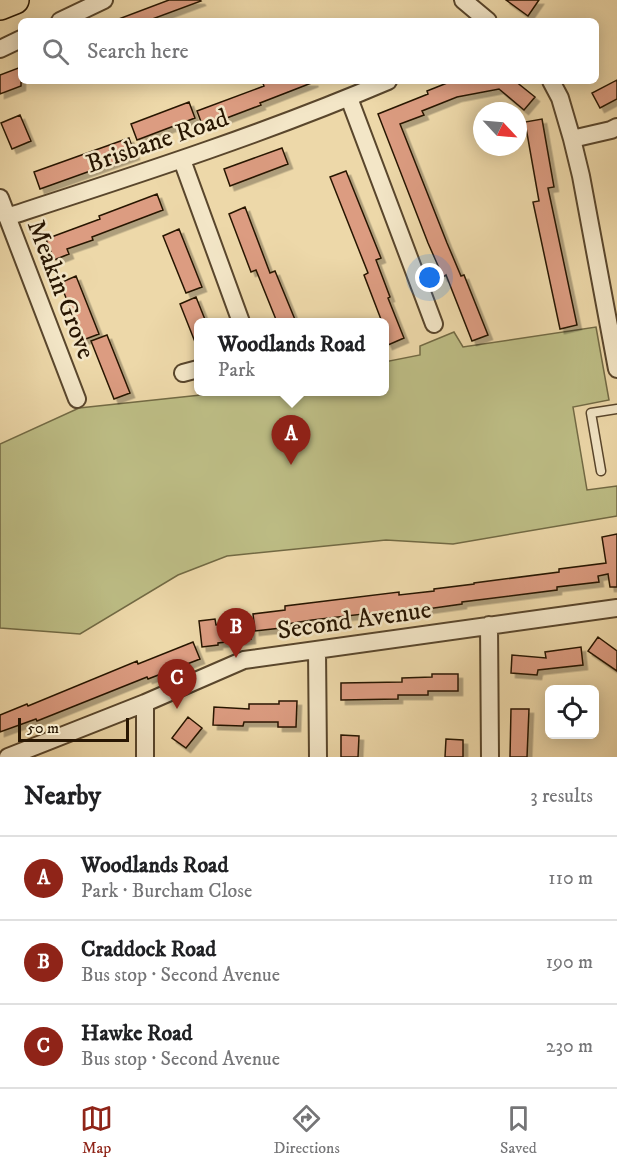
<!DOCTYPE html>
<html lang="en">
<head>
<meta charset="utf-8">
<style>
  :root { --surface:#fff; --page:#f6f6f6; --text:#202124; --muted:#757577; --line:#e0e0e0; --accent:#8f2418 }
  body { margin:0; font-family:"IM FELL DW Pica",serif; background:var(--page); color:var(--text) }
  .controls { position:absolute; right:18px; bottom:18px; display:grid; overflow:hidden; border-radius:9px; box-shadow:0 3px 15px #0003 }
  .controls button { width:54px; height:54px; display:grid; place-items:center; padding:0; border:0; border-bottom:2px solid var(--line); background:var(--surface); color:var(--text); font:30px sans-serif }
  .compass { position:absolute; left:473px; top:102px; width:54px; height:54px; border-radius:50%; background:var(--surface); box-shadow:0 3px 15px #0003; rotate:116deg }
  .scale { position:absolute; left:18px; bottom:15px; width:111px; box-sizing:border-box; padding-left:6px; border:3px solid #281602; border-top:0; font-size:16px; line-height:21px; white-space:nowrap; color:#281602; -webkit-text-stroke:4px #f3e6c7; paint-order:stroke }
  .you { position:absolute; left:430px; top:278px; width:21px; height:21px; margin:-15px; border:4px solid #fff; border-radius:50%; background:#1a73e8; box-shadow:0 0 0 9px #1a73e833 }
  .badge { display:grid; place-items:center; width:39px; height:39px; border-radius:50%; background:var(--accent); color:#fff; font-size:20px; font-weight:700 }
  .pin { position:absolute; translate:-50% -50px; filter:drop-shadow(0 2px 3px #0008) }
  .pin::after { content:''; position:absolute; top:32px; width:21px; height:18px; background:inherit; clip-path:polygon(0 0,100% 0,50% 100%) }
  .popup { position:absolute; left:194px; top:318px; width:195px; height:78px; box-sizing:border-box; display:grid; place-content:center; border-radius:9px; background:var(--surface); filter:drop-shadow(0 2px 4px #0005); font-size:20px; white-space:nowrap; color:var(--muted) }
  .popup b { font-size:22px; color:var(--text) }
  .popup::after { content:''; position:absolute; left:50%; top:100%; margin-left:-12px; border:12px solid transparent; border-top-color:var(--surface) }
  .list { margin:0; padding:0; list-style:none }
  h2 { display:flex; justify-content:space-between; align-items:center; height:78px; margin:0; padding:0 24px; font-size:26px }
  h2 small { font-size:20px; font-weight:400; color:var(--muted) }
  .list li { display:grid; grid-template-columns:39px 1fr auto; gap:18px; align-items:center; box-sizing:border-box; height:84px; padding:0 24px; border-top:2px solid var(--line) }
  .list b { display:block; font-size:22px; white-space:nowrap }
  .list p { margin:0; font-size:20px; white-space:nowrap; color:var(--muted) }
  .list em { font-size:20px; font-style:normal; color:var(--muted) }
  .icon { flex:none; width:33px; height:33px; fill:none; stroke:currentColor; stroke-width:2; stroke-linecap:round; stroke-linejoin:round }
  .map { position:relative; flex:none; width:617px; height:757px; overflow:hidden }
  .search { position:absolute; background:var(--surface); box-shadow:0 3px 15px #0003; left:18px; right:18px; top:18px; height:66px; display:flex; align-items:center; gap:15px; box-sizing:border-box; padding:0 21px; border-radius:9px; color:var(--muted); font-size:22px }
  .sheet { height:330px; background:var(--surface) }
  nav { display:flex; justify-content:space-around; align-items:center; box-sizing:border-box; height:84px; border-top:2px solid var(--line); background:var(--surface); font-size:16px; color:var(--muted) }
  nav a { display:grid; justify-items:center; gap:3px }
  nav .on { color:var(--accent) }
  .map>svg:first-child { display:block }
  .green { fill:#bdbd85; stroke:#726a44; stroke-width:1.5 }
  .building { fill:#dc9c81; stroke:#281602; stroke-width:1.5; filter:url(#shadow) }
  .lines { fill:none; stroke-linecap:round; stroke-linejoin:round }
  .lane-casing { stroke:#59462c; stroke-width:11 }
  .street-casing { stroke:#59462c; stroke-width:20 }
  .primary-casing { stroke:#281602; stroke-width:30 }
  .lane { stroke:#f3e6c7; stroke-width:8 }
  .street { stroke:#f3e6c7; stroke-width:16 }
  .primary { stroke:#edd8a9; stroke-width:27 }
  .labels { text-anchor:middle; stroke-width:5; stroke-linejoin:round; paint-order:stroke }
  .street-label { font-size:26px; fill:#281602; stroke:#f3e6c7 }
</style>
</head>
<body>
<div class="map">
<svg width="617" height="757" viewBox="0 0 617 757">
  <defs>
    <filter id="shadow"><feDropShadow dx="4.5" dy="4.5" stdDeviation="0" flood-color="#0004"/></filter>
  </defs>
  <rect width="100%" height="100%" fill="#edd8a9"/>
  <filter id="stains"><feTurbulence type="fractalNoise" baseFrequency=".00333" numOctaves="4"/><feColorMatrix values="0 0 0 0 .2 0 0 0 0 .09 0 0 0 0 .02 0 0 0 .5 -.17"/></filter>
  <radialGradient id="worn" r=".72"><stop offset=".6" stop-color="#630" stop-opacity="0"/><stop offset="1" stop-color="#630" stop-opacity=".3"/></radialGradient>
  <!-- green -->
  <path class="green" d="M596 327 609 400 573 407 587 490 617 486V516L453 544 386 540 227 556 178 575 80 634 0 628V444L79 408 229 392H384V362L420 355V346L454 332 463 347Z"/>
  <!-- building -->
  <path class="building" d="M169 0H200L201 1 147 21H116V20Z
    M506 0H539L528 16Z
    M21 67V86L0 94V75Z
    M617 80V99L600 108 592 93Z
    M262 81 314 82 260 103 261 105 203 127 197 111 264 86Z
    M452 81H515L535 97 524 110 499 89 457 97 422 111 424 115 400 124 447 243 461 276 464 275 488 335 472 341 446 275 443 277 428 243 378 114 428 94 427 91Z
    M189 102 195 118 137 140 131 124Z
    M20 115 31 141 12 149 1 123Z
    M542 119 554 187 548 188 577 325 560 329 533 202 539 201 525 122Z
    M129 138 135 155 40 189 34 172Z
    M282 148 288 164 230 186 224 169Z
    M346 171 381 258 376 260 390 297 388 298 404 338 388 345 384 335V322H382L364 275 368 273 330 177Z
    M157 194 163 210 92 237 93 240 67 249 69 254 54 260 46 239 100 219 99 216Z
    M245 207 270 273 275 271 296 322H277L256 270 251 272 229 214Z
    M179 229 202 287 186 293 163 236Z
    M76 276 99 334 83 340 60 283Z
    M196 297 206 322H198L197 347 180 304Z
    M107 335 130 393 114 399 91 341Z
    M617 534V587H610L608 574 598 576 599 582 557 587V590L462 602V604L406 612V609L312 620 280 625 281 628 255 631 253 614 285 610V606L399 592V595L434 591V589L474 584V583L559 572V569L606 563 602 537Z
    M215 619 216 625 249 621 251 639 218 643V645L202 647 199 621Z
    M598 637 617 651V671L588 651Z
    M193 642 200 659 148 679 147 677 37 721 36 719 0 732V715L27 704 28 706 137 661 138 664Z
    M581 647 583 665 538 670 537 675 511 673 512 655 546 658 545 652Z
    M432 674H458V691H428V695H398V699L341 700V683L402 682V678L432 677Z
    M279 701H297L296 727H278V722H244L243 726 213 725 214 707 249 709V704H279Z
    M511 709H529L527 757H510Z
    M188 717 202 728 186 748 172 738Z
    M341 735 359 736 358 757H341Z
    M446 739 463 740V757H445Z"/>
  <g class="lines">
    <!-- lane casing -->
    <g class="lane-casing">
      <path id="lane" d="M601 471 591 413 617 409"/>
    </g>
    <!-- street casing -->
    <g class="street-casing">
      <path id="street" d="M463 0 488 21
        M60 21 104 0
        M0 49 21 39
        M551 81 560 98 572 139 581 176 617 369
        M349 98 434 324
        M572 139 611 130 617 127
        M182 160 241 322
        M0 198 77 399
        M7 217C136 175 264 134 388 81
        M183 373 198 369
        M489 625 490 757
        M317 650 318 757
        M145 703V757
        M8 757 145 703 244 660 617 608"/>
    </g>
    <!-- primary casing -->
    <g class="primary-casing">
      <path id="primary" d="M0 6 15 0"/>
    </g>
    <!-- lane -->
    <use href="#lane" class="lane"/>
    <!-- street -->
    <use href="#street" class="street"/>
    <!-- primary -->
    <use href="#primary" class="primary"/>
  </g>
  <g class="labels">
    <!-- street labels -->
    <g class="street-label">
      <text transform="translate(157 140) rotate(-19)" y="9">Brisbane Road</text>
      <text transform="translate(62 289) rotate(69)" y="9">Meakin Grove</text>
      <text transform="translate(354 619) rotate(-8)" y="9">Second Avenue</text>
    </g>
  </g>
  <rect width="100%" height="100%" filter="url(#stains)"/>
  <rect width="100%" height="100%" fill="url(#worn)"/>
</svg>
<div class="controls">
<button><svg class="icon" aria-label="locate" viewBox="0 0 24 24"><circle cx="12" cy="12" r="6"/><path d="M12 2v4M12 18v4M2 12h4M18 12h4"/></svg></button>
</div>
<svg class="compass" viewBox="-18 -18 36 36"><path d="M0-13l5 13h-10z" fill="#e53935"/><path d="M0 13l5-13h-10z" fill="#757577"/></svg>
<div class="scale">50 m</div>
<div class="you"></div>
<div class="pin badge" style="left:291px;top:465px">A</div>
<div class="popup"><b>Woodlands Road</b>Park</div>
<div class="pin badge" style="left:236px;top:658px">B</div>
<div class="pin badge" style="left:177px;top:709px">C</div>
<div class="search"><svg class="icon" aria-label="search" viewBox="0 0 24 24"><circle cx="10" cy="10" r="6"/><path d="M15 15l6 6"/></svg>Search here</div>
</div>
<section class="sheet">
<h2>Nearby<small>3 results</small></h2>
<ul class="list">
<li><span class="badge">A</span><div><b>Woodlands Road</b><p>Park · Burcham Close</p></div><em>110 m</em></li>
<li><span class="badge">B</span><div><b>Craddock Road</b><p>Bus stop · Second Avenue</p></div><em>190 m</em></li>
<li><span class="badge">C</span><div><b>Hawke Road</b><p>Bus stop · Second Avenue</p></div><em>230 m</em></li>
</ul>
</section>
<nav>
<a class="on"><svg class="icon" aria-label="map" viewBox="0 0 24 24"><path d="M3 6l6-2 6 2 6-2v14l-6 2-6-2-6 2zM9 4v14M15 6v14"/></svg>Map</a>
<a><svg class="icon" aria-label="directions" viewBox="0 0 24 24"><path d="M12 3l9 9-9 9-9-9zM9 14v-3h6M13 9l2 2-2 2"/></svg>Directions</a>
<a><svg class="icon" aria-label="saved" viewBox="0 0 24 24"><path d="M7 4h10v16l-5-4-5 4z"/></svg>Saved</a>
</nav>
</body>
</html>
